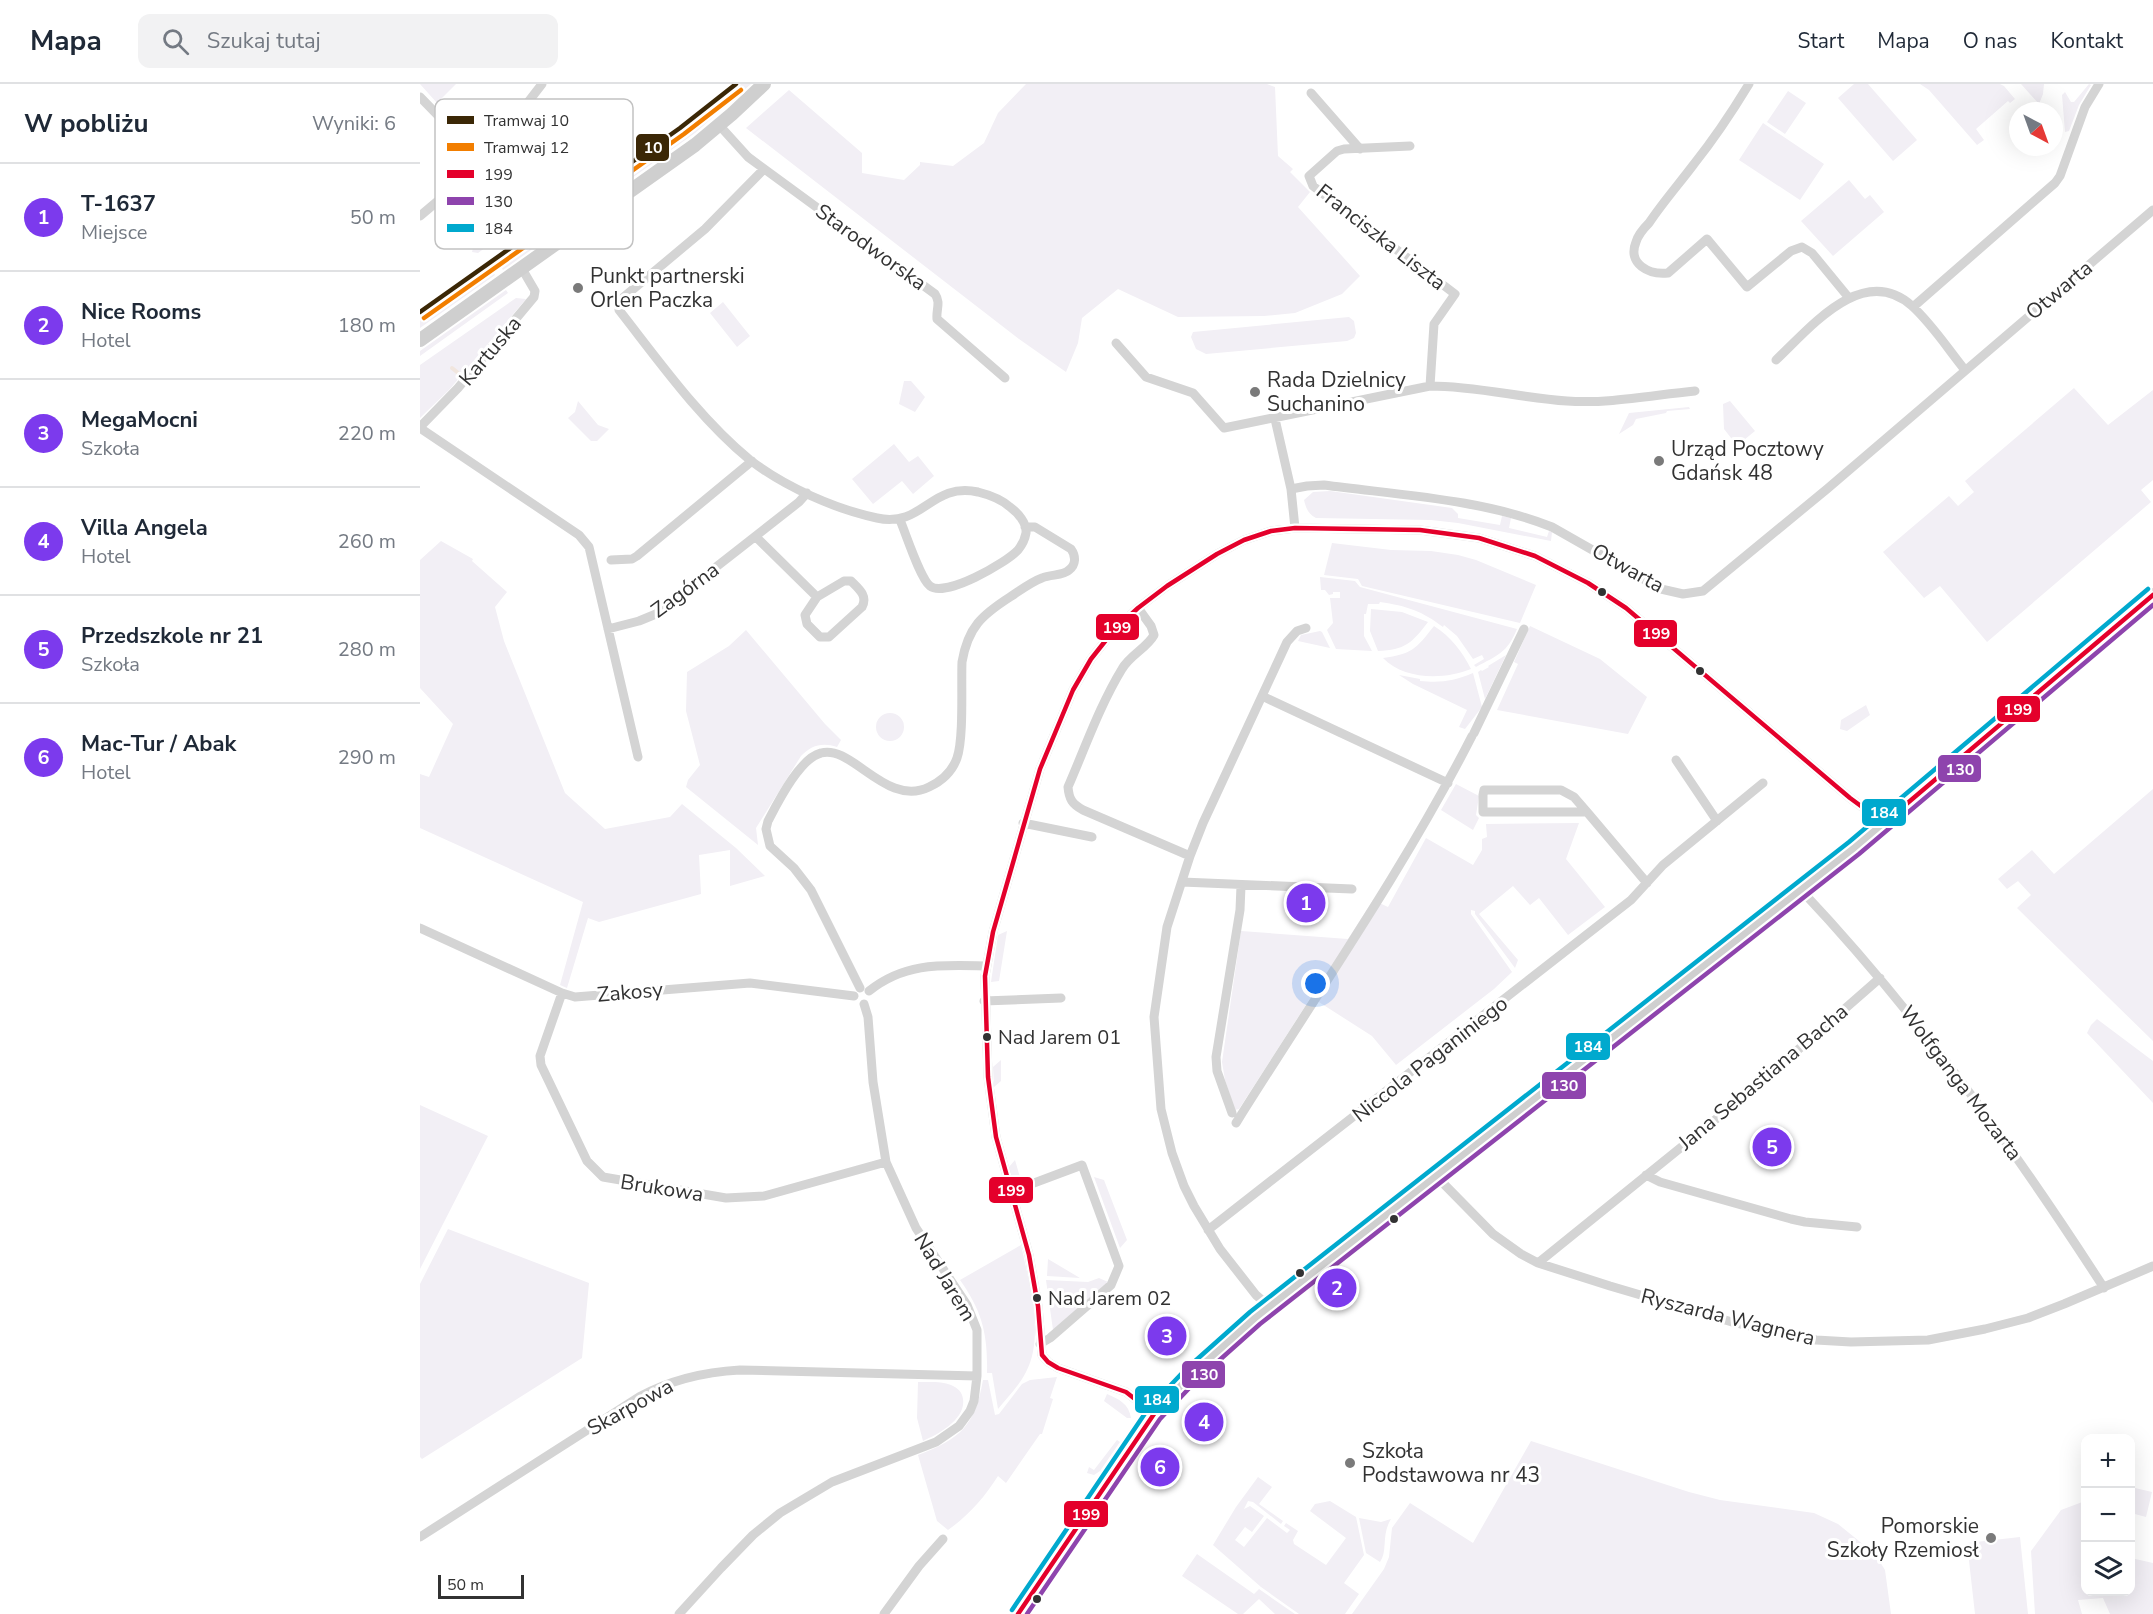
<!DOCTYPE html>
<html lang="pl">
<head>
<meta charset="utf-8">
<style>
  :root { --surface:#fff; --page:#f2f2f3; --text:#1f2937; --muted:#747a83; --line:#e0e1e3; --accent:#7c3aed }
  body { margin:0; font-family:"Nunito Sans",sans-serif; background:var(--page); color:var(--text) }
  .controls { position:absolute; right:18px; bottom:18px; display:grid; overflow:hidden; border-radius:12px; box-shadow:0 6px 24px #0002 }
  .controls button { width:54px; height:54px; display:grid; place-items:center; padding:0; border:0; border-bottom:2px solid var(--line); background:var(--surface); color:var(--text); font:30px sans-serif }
  .compass { position:absolute; left:1589px; top:18px; width:54px; height:54px; border-radius:50%; background:var(--surface); box-shadow:0 6px 24px #0002; rotate:139deg }
  .scale { position:absolute; left:18px; bottom:15px; width:86px; box-sizing:border-box; padding-left:6px; border:3px solid #323232; border-top:0; font-size:16px; line-height:21px; white-space:nowrap; color:#323232; -webkit-text-stroke:4px #fff; paint-order:stroke }
  .you { position:absolute; left:896px; top:900px; width:21px; height:21px; margin:-15px; border:4px solid #fff; border-radius:50%; background:#1a73e8; box-shadow:0 0 0 9px #1a73e833 }
  .badge { display:grid; place-items:center; width:39px; height:39px; border-radius:50%; background:var(--accent); color:#fff; font-size:20px; font-weight:700 }
  .pin { position:absolute; translate:-50% -50%; border:3px solid #fff; box-shadow:0 2px 6px #0006 }
  .list { margin:0; padding:0; list-style:none }
  h2 { display:flex; justify-content:space-between; align-items:center; height:78px; margin:0; padding:0 24px; font-size:26px }
  h2 small { font-size:20px; font-weight:400; color:var(--muted) }
  .list li { display:grid; grid-template-columns:39px 1fr auto; gap:18px; align-items:center; box-sizing:border-box; height:108px; padding:0 24px; border-top:2px solid var(--line) }
  .list b { display:block; font-size:22px; white-space:nowrap }
  .list p { margin:0; font-size:20px; white-space:nowrap; color:var(--muted) }
  .list em { font-size:20px; font-style:normal; color:var(--muted) }
  .icon { flex:none; width:33px; height:33px; fill:none; stroke:currentColor; stroke-width:2; stroke-linecap:round; stroke-linejoin:round }
  .map { position:relative; flex:none; width:1733px; height:1530px; overflow:hidden }
  header { display:flex; align-items:center; gap:36px; box-sizing:border-box; height:84px; padding:0 30px; background:var(--surface); border-bottom:2px solid var(--line) }
  header strong { font-size:28px }
  nav { display:flex; gap:33px; margin-inline-start:auto; font-size:21px }
  .search { width:420px; height:54px; background:var(--page); display:flex; align-items:center; gap:15px; box-sizing:border-box; padding:0 21px; border-radius:12px; color:var(--muted); font-size:22px }
  main { display:flex }
  aside { flex:1; background:var(--surface) }
  .map>svg:first-child { display:block }
  .green { fill:#f2eff5 }
  .lines { fill:none; stroke-linecap:round; stroke-linejoin:round }
  .stream { stroke:#f1e6de; stroke-width:4 }
  .street { stroke:#d4d4d4; stroke-width:9 }
  .secondary { stroke:#cfcfcf; stroke-width:14 }
  .bus-1-casing { stroke:#fff; stroke-width:9 }
  .bus-2-casing { stroke:#fff; stroke-width:9 }
  .bus-3-casing { stroke:#fff; stroke-width:9 }
  .bus-1 { stroke:#e4002b; stroke-width:4.5 }
  .bus-2 { stroke:#8e44ad; stroke-width:4.5 }
  .bus-3 { stroke:#00a9ce; stroke-width:4.5 }
  .tram-1-casing { stroke:#fff; stroke-width:9 }
  .tram-2-casing { stroke:#fff; stroke-width:9 }
  .tram-1 { stroke:#3b2706; stroke-width:4.5 }
  .tram-2 { stroke:#f27e00; stroke-width:4.5 }
  .poi-dot { fill:#7a7a7a; stroke:#fff; stroke-width:2 }
  .bus-dot { fill:#323232; stroke:#fff; stroke-width:2 }
  .labels { text-anchor:middle; stroke-width:6; stroke-linejoin:round; paint-order:stroke }
  .bus-label { font-size:20px; fill:#323232; stroke:#fff; text-anchor:start }
  .street-label { font-size:21px; fill:#323232; stroke:#fff }
  .poi-label { font-size:21px; fill:#323232; stroke:#fff; text-anchor:start }
  .key { fill:#fff; stroke:#c2c2c2; stroke-width:1.5 }
  .key-label { font-size:16px; fill:#323232 }
  .line-badge { stroke:#fff; stroke-width:2 }
  .badge-label { font-size:16px; text-anchor:middle; font-weight:bold; fill:#fff }
</style>
</head>
<body>
<header>
<strong>Mapa</strong>
<div class="search"><svg class="icon" aria-label="search" viewBox="0 0 24 24"><circle cx="10" cy="10" r="6"/><path d="M15 15l6 6"/></svg>Szukaj tutaj</div>
<nav><a>Start</a><a>Mapa</a><a>O nas</a><a>Kontakt</a></nav>
</header>
<main>
<aside>
<h2>W pobliżu<small>Wyniki: 6</small></h2>
<ul class="list">
<li><span class="badge">1</span><div><b>T-1637</b><p>Miejsce</p></div><em>50 m</em></li>
<li><span class="badge">2</span><div><b>Nice Rooms</b><p>Hotel</p></div><em>180 m</em></li>
<li><span class="badge">3</span><div><b>MegaMocni</b><p>Szkoła</p></div><em>220 m</em></li>
<li><span class="badge">4</span><div><b>Villa Angela</b><p>Hotel</p></div><em>260 m</em></li>
<li><span class="badge">5</span><div><b>Przedszkole nr 21</b><p>Szkoła</p></div><em>280 m</em></li>
<li><span class="badge">6</span><div><b>Mac-Tur / Abak</b><p>Hotel</p></div><em>290 m</em></li>
</ul>
</aside>
<div class="map">
<svg width="1733" height="1530" viewBox="0 0 1733 1530">
  <rect width="100%" height="100%" fill="#fff"/>
  <!-- green -->
  <path class="green" d="M0 0H36L17 19Z
    M320 0H331L275 49 83 186 80 181 100 166 103 169 111 164 109 160 149 131 147 127 293 23Z
    M606 0H847L855 3 858 72 873 85 870 88 890 108 878 123 940 192 922 210 875 229 844 232 758 233 698 205 662 234 658 259 646 288 599 255 326 44 369 6 442 69V89L484 96 500 81V78L533 82 564 59 578 29Z
    M1434 0H1448L1497 56 1473 77 1418 14Z
    M1500 0H1580L1584 2 1595 15 1590 19 1588 17 1556 45 1564 56 1557 61 1509 6Z
    M1601 0H1624L1623 10 1619 20Z
    M1669 0 1671 1 1659 21 1649 47 1645 48 1642 11 1645 8 1651 18H1654Z
    M1368 7 1386 19 1365 50 1347 38Z
    M1343 39 1404 80 1380 116 1319 76Z
    M1429 96 1445 115 1450 111 1464 128 1413 172 1381 137Z
    M67 153 73 158 58 169 52 168 53 164Z
    M69 182 75 191 0 244V231Z
    M86 206 88 209 0 272V267Z
    M96 214 106 215 29 306 0 334V281Z
    M303 218 330 252 317 263 290 229Z
    M929 233 934 237 936 249 934 254 927 257 786 270 776 265 771 253 773 248Z
    M484 297H491L505 313 495 328 479 320Z
    M1654 304 1688 341 1733 306V396L1721 406 1731 418 1567 558 1520 502 1504 514 1463 468 1529 412 1538 422 1554 408 1545 397Z
    M158 317 178 341 189 345 177 357H171L148 334 155 328Z
    M1310 317 1335 347 1319 360 1315 359 1304 345 1303 320Z
    M1269 323 1270 325 1247 327 1246 329 1216 335 1213 341 1199 350 1209 329Z
    M474 360 489 378 498 372 514 392 493 410 482 397 453 420 432 395Z
    M910 407 1032 424 1038 430V434L1080 441 1082 432 1091 434 1089 444 1127 453 1129 447 1132 448 1131 457 1038 439 1011 436 896 434C888 430 886 424 884 416L893 408Z
    M21 457 53 475 52 477 87 508 75 523 84 557 145 709 185 745 250 733 262 720 316 764 345 792 310 802V766L279 771 281 810 179 838 168 834 147 904 140 901 163 818 0 744V690L9 693 33 640 0 604V476Z
    M912 459 971 466 1011 467 1038 471 1056 476 1116 501 1100 539 942 502 938 495 904 491Z
    M900 493 935 497 940 503 1097 545C1087 569 1078 571 1056 583L1054 581 1064 575 1062 571 1053 575 1037 552 1024 541 1023 543C1002 527 987 522 960 518L959 520H948L946 530H944V552L952 567 916 565 907 546 913 539 910 514H920V508H913V510L909 511 905 506H901Z
    M951 525 982 528 1008 538C992 559 985 566 958 567L950 547Z
    M1014 542C1031 553 1042 567 1051 585 1024 596 984 596 963 574 992 570 996 565 1014 542Z
    M1110 542 1180 575 1227 613 1208 650 1077 626 1098 580 1094 578Z
    M326 546 405 640 421 656 417 663C403 658 391 661 381 672L336 744 338 761 266 703 268 696 280 681 266 627 267 588 309 562Z
    M900 547 902 548 910 564 878 557 881 551Z
    M1086 571 1065 615 1058 588 1061 586 1062 587 1069 583 1068 582Z
    M1053 589 1062 623 1045 645 1039 643 1047 626 993 600 979 591 1000 595V597C1022 599 1033 597 1053 589Z
    M1446 621 1450 631 1427 647 1420 645 1421 636Z
    M456 643a14 14 0 1 1 28 0a14 14 0 1 1-28 0Z
    M1036 700 1059 712 1056 731 1059 734 1053 746 1021 726Z
    M1733 705V957L1597 824 1611 811 1598 797 1587 805 1578 795 1612 766 1634 790Z
    M1159 739 1146 775 1185 823 1148 851 1119 814 1110 821 1093 802 1059 830 1098 876 1095 884 1055 830V827L1051 826V830L1092 888 1074 905 976 981 952 952 891 913 819 1025 815 1026 805 996 802 978 821 847 928 855 953 816 968 823 1006 754 1053 781 1062 766V755L1067 753 1066 740Z
    M587 847 579 897 571 898 578 851Z
    M1677 935 1733 977V1019L1667 949 1671 941Z
    M581 976V997L574 1003 573 983Z
    M0 1021 68 1052 0 1185Z
    M595 1076 602 1100H598L592 1096 589 1083Z
    M674 1093 684 1096 707 1156 700 1164Z
    M28 1145 169 1199 162 1274 2 1375 0 1373V1200Z
    M601 1161C609 1198 625 1253 606 1288 599 1302 587 1314 578 1325L572 1289H567C568 1250 562 1227 540 1196Z
    M628 1175 660 1194 627 1192Z
    M679 1194 688 1198 633 1246 626 1196 668 1198Z
    M637 1293 630 1314 633 1315 622 1350H620L586 1399 578 1392C564 1414 549 1431 528 1446L517 1437 498 1371C541 1355 555 1341 563 1296H568L575 1331 579 1330 602 1300 610 1296Z
    M498 1298C509 1298 522 1297 531 1301 538 1304 542 1308 543 1315 546 1335 519 1350 503 1357L497 1334Z
    M687 1310C699 1315 709 1320 711 1334H707L684 1317Z
    M697 1356 700 1358 680 1387 674 1391 667 1389 669 1383 674 1386Z
    M1111 1357 1269 1408 1300 1416 1394 1429 1418 1440 1455 1470 1465 1486 1471 1530H932L964 1485 969 1473 972 1444 990 1419 1053 1459Z
    M838 1393 852 1403 839 1420 863 1437 861 1440 833 1418 828 1417 824 1425 830 1422 844 1432 832 1448 825 1443 815 1456 824 1463 847 1434 867 1449 870 1446 864 1442 866 1439 878 1447 873 1456 874 1460 906 1481 926 1454 890 1427 895 1420 910 1417 936 1433 944 1471 924 1499 939 1510 925 1530H879L841 1503 793 1461 816 1423Z
    M1715 1404 1732 1408 1726 1433 1711 1429Z
    M1665 1417 1666 1508H1710L1711 1474 1733 1479V1530H1690L1683 1514 1658 1516 1662 1530H1615L1611 1467 1641 1426Z
    M939 1434 961 1438 971 1435C961 1451 968 1467 960 1478L946 1469Z
    M1600 1453 1608 1530H1555L1547 1459Z
    M777 1470 834 1510 839 1505 875 1530H855L839 1515 823 1530H818L762 1492Z"/>
  <g class="lines">
    <!-- stream -->
    <path class="stream" d="M32 284 42 292"/>
    <!-- street -->
    <path class="street" d="M1329 0C1312 28 1294 55 1274 80 1259 100 1243 118 1229 139 1224 144 1218 151 1216 158 1207 180 1229 191 1248 189L1287 155 1327 203 1371 167 1382 163 1392 169 1429 214
      M891 9 940 65
      M0 13 107 123
      M299 41 328 73 515 210C521 219 516 225 517 235L585 294
      M990 62 924 65 917 67 889 92 893 102 902 109 1035 210 1014 240 1010 302
      M344 85 285 145 199 217V226C239 277 279 334 330 376 365 403 415 425 457 434 504 444 510 398 558 408 570 411 581 415 590 423 598 429 607 439 606 449 605 455 602 461 598 466 586 479 525 514 510 502 500 494 486 450 480 436
      M0 132 58 83 122 0
      M1493 223 1635 99 1640 92 1665 23 1679 0
      M696 259 726 293 773 309 804 344 1010 302C1056 302 1101 314 1147 317 1189 320 1233 311 1275 307
      M1356 276C1390 244 1443 178 1492 222 1512 240 1528 265 1545 286
      M855 335 871 405 875 444
      M0 343 38 304 114 213 115 207 101 183
      M0 344 159 451 169 463 218 673
      M871 405 887 402 904 401C979 411 1062 415 1132 443L1241 505 1263 510 1283 507 1407 405 1733 126
      M336 453 397 513
      M191 476 212 475 217 472 332 377
      M424 497H431C439 505 448 512 442 523L409 553H400L387 540 385 531 397 513Z
      M718 524 731 542 734 551C727 564 710 571 702 585 680 621 665 664 648 703 649 715 652 720 663 726L770 772
      M188 545 219 537 236 530 379 418 387 409
      M842 612 1028 699
      M1054 649 1104 545
      M1256 676 1297 737
      M1167 728 1154 713 1141 706H1064L1063 711V728H1167L1227 799
      M603 739 672 753
      M762 798 932 805
      M1381 806C1496 928 1593 1063 1684 1204
      M0 844 142 909 155 913 330 899 434 912
      M440 904 391 806 374 784 350 762 346 745 348 737C358 718 380 674 401 669 432 660 466 724 509 703 522 697 532 688 537 674 544 654 541 601 542 578 548 543 562 531 590 513 601 506 611 498 622 494 631 490 643 492 649 486 656 481 656 472 651 465L615 443H605
      M449 907C485 878 522 881 565 882
      M142 909 120 972 121 981 167 1077 183 1093 306 1114 344 1112 466 1078
      M564 917 641 914
      M812 1029 797 987 796 973 820 826 821 802
      M816 1039C896 911 983 787 1052 652
      M1226 1091 1240 1098 1371 1135 1385 1138 1437 1143
      M1016 1092 1073 1150 1101 1170 1118 1179 1190 1202 1312 1238 1396 1256 1431 1258 1508 1256 1565 1245 1608 1234 1644 1220 1733 1182
      M590 1108 662 1081 699 1182 691 1201 630 1254 620 1260
      M788 1146 1211 816 1243 781 1343 699
      M1118 1179 1332 1006 1460 894
      M850 1223 836 1211 800 1165 774 1122 764 1102 752 1069 741 1025 734 933 747 843 770 772 783 739 867 558 877 547 886 544
      M734 1330 706 1308 638 1284 628 1278 622 1271 618 1222 609 1171 576 1053 568 993 565 892 573 848 620 685 653 606 671 575 694 546 718 524 747 502 797 470 824 456 851 447 875 444 1000 446 1059 454 1115 472 1168 499 1206 524 1430 714 1464 739
      M0 1453 219 1313C252 1295 284 1288 320 1286L557 1292
      M259 1530 301 1484 333 1451 360 1429 412 1398 516 1358 539 1342 550 1327 554 1317 557 1292V1246L547 1221 496 1144 466 1078 453 998 448 933 444 920
      M464 1530 499 1482 523 1455"/>
    <!-- secondary -->
    <path class="secondary" d="M0 256 275 61 312 30 344 0
      M598 1530 734 1330C765 1294 800 1264 835 1234L1434 764 1733 511"/>
    <!-- bus-1 casing -->
    <g class="bus-1-casing">
      <path id="bus-1" d="M1464 739 1733 511
        M734 1330 706 1308 638 1284 628 1278 622 1271 618 1222 609 1171 576 1053 568 993 565 892 573 848 620 685 653 606 671 575 694 546 718 524 747 502 797 470 824 456 851 447 875 444 1000 446 1059 454 1115 472 1168 499 1206 524 1430 714 1464 739
        M598 1530 734 1330"/>
    </g>
    <!-- bus-2 casing -->
    <g class="bus-2-casing">
      <path id="bus-2" d="M607 1530 740 1335 776 1297 840 1240 1439 770 1733 521"/>
    </g>
    <!-- bus-3 casing -->
    <g class="bus-3-casing">
      <path id="bus-3" d="M592 1526 728 1325 765 1286 830 1228 1429 758 1728 505"/>
    </g>
    <!-- bus-1 -->
    <use href="#bus-1" class="bus-1"/>
    <!-- bus-2 -->
    <use href="#bus-2" class="bus-2"/>
    <!-- bus-3 -->
    <use href="#bus-3" class="bus-3"/>
    <!-- tram-1 casing -->
    <g class="tram-1-casing">
      <path id="tram-1" d="M0 228 260 44 316 0"/>
    </g>
    <!-- tram-2 casing -->
    <g class="tram-2-casing">
      <path id="tram-2" d="M4 234 264 50 321 6"/>
    </g>
    <!-- tram-1 -->
    <use href="#tram-1" class="tram-1"/>
    <!-- tram-2 -->
    <use href="#tram-2" class="tram-2"/>
  </g>
  <!-- markers -->
  <g class="poi-dot">
    <circle cx="158" cy="204" r="6"/>
    <circle cx="835" cy="308" r="6"/>
    <circle cx="1239" cy="377" r="6"/>
    <circle cx="930" cy="1379" r="6"/>
    <circle cx="1571" cy="1454" r="6"/>
  </g>
  <g class="bus-dot">
    <circle cx="1182" cy="508" r="5"/>
    <circle cx="1280" cy="587" r="5"/>
    <circle cx="567" cy="953" r="5"/>
    <circle cx="974" cy="1135" r="5"/>
    <circle cx="880" cy="1189" r="5"/>
    <circle cx="617" cy="1214" r="5"/>
    <circle cx="617" cy="1515" r="5"/>
  </g>
  <g class="labels">
    <!-- bus labels -->
    <g class="bus-label">
      <text x="578" y="960">Nad Jarem 01</text>
      <text x="628" y="1221">Nad Jarem 02</text>
    </g>
    <!-- street labels -->
    <g class="street-label">
      <text transform="translate(961 153) rotate(38)" y="7">Franciszka Liszta</text>
      <text transform="translate(451 163) rotate(36)" y="7">Starodworska</text>
      <text transform="translate(1639 206) rotate(-40)" y="7">Otwarta</text>
      <text transform="translate(70 267) rotate(-50)" y="7">Kartuska</text>
      <text transform="translate(1208 484) rotate(29)" y="7">Otwarta</text>
      <text transform="translate(265 506) rotate(-36)" y="7">Zagórna</text>
      <text transform="translate(210 908) rotate(-5)" y="7">Zakosy</text>
      <text transform="translate(1010 975) rotate(-38)" y="7">Niccola Paganiniego</text>
      <text transform="translate(1343 993) rotate(-40)" y="7">Jana Sebastiana Bacha</text>
      <text transform="translate(1541 999) rotate(53)" y="7">Wolfganga Mozarta</text>
      <text transform="translate(242 1104) rotate(9)" y="7">Brukowa</text>
      <text transform="translate(525 1193) rotate(59)" y="7">Nad Jarem</text>
      <text transform="translate(1308 1233) rotate(14)" y="7">Ryszarda Wagnera</text>
      <text transform="translate(210 1323) rotate(-29)" y="7">Skarpowa</text>
    </g>
    <!-- poi labels -->
    <g class="poi-label">
      <text x="170" y="199">Punkt partnerski<tspan x="170" dy="24">Orlen Paczka</tspan></text>
      <text x="847" y="303">Rada Dzielnicy<tspan x="847" dy="24">Suchanino</tspan></text>
      <text x="1251" y="372">Urząd Pocztowy<tspan x="1251" dy="24">Gdańsk 48</tspan></text>
      <text x="942" y="1374">Szkoła<tspan x="942" dy="24">Podstawowa nr 43</tspan></text>
      <text x="1559" y="1449" text-anchor="end">Pomorskie<tspan x="1559" dy="24">Szkoły Rzemiosł</tspan></text>
    </g>
  </g>
  <!-- legend -->
  <rect x="15" y="15" width="198" height="150" rx="9" class="key"/>
  <rect x="27" y="32" width="27" height="8" fill="#3b2706"/>
  <rect x="27" y="59" width="27" height="8" fill="#f27e00"/>
  <rect x="27" y="86" width="27" height="8" fill="#e4002b"/>
  <rect x="27" y="113" width="27" height="8" fill="#8e44ad"/>
  <rect x="27" y="140" width="27" height="8" fill="#00a9ce"/>
  <g class="key-label">
    <text x="64" y="42">Tramwaj 10</text>
    <text x="64" y="69">Tramwaj 12</text>
    <text x="64" y="96">199</text>
    <text x="64" y="123">130</text>
    <text x="64" y="150">184</text>
  </g>
  <g class="line-badge">
    <rect x="215" y="49" width="35" height="29" rx="6" fill="#3b2706"/>
    <rect x="675" y="529" width="45" height="28" rx="6" fill="#e4002b"/>
    <rect x="1213" y="535" width="45" height="29" rx="6" fill="#e4002b"/>
    <rect x="1576" y="611" width="45" height="28" rx="6" fill="#e4002b"/>
    <rect x="1517" y="670" width="45" height="29" rx="6" fill="#8e44ad"/>
    <rect x="1441" y="714" width="46" height="29" rx="6" fill="#00a9ce"/>
    <rect x="1145" y="948" width="46" height="29" rx="6" fill="#00a9ce"/>
    <rect x="1121" y="987" width="46" height="29" rx="6" fill="#8e44ad"/>
    <rect x="568" y="1092" width="46" height="28" rx="6" fill="#e4002b"/>
    <rect x="761" y="1276" width="45" height="29" rx="6" fill="#8e44ad"/>
    <rect x="714" y="1301" width="46" height="29" rx="6" fill="#00a9ce"/>
    <rect x="643" y="1416" width="46" height="28" rx="6" fill="#e4002b"/>
  </g>
  <g class="badge-label">
    <text x="233" y="69">10</text>
    <text x="697" y="549">199</text>
    <text x="1236" y="555">199</text>
    <text x="1598" y="631">199</text>
    <text x="1540" y="691">130</text>
    <text x="1464" y="734">184</text>
    <text x="1168" y="968">184</text>
    <text x="1144" y="1007">130</text>
    <text x="591" y="1112">199</text>
    <text x="784" y="1296">130</text>
    <text x="737" y="1321">184</text>
    <text x="666" y="1436">199</text>
  </g>
</svg>
<div class="controls">
<button>+</button>
<button>−</button>
<button><svg class="icon" aria-label="layers" viewBox="0 0 24 24"><path d="M12 4l9 5-9 5-9-5zM3 14l9 5 9-5"/></svg></button>
</div>
<svg class="compass" viewBox="-18 -18 36 36"><path d="M0-13l5 13h-10z" fill="#e53935"/><path d="M0 13l5-13h-10z" fill="#747a83"/></svg>
<div class="scale">50 m</div>
<div class="you"></div>
<div class="pin badge" style="left:886px;top:819px">1</div>
<div class="pin badge" style="left:917px;top:1204px">2</div>
<div class="pin badge" style="left:747px;top:1252px">3</div>
<div class="pin badge" style="left:784px;top:1338px">4</div>
<div class="pin badge" style="left:1352px;top:1063px">5</div>
<div class="pin badge" style="left:740px;top:1383px">6</div>
</div>
</main>
</body>
</html>
